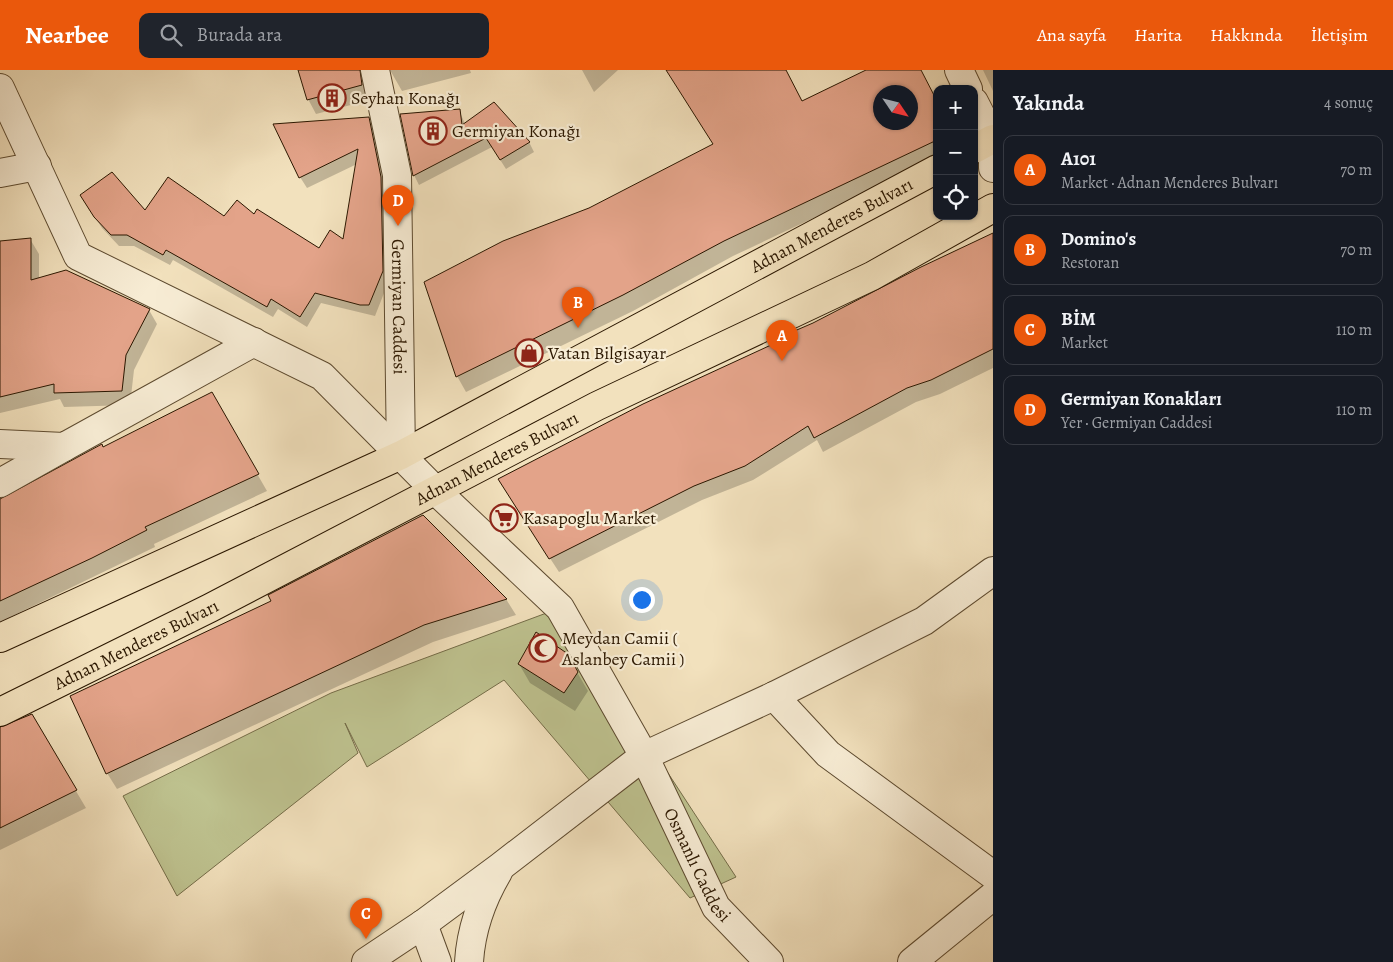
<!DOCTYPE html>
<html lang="tr">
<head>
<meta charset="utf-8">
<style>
  :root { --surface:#171b24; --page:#20242c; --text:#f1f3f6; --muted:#9ea1a6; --line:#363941; --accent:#ea580c }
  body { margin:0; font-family:Alegreya,serif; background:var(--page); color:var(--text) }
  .controls { position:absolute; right:15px; top:15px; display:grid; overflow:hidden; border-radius:10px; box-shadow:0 1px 4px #0004 }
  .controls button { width:45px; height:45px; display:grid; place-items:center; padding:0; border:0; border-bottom:1px solid var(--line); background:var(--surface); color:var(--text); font:25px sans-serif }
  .compass { position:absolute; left:873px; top:15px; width:45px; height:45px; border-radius:50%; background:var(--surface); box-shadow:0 1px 4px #0004; rotate:125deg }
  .you { position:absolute; left:641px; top:529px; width:18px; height:18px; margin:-12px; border:4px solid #fff; border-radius:50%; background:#1a73e8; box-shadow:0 0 0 8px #1a73e833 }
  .badge { display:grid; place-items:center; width:32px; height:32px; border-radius:50%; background:var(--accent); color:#fff; font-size:16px; font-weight:700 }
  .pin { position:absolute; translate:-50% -41px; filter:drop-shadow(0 1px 2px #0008) }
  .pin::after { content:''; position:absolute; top:26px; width:18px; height:15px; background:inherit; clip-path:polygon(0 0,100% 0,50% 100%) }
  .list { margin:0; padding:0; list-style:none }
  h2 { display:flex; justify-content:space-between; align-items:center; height:65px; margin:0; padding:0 20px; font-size:21px }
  h2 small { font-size:16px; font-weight:400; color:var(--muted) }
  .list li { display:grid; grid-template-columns:32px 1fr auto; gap:15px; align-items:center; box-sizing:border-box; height:70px; margin:0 10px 10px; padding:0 10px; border:1px solid var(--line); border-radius:10px }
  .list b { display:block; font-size:19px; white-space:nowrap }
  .list p { margin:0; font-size:16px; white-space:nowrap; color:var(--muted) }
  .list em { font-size:16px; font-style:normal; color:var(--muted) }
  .icon { flex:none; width:28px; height:28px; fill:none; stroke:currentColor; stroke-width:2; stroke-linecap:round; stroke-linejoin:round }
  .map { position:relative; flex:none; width:993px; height:892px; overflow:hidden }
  header { display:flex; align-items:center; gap:30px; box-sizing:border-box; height:70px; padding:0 25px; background:var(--accent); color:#fff }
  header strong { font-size:24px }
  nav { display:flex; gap:28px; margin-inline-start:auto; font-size:18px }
  .search { width:350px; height:45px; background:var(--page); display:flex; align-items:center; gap:12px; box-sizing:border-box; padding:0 18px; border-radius:10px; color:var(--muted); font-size:19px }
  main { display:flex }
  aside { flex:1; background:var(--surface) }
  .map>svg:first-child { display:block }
  .green { fill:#bec28f; stroke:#746c48 }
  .shadow { fill:#0003; fill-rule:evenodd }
  .building { fill:#e3a389; stroke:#2b1700; fill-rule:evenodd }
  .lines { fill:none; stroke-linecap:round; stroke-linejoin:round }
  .minor-casing { stroke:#5d4a2f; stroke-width:30 }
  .major-casing { stroke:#2b1700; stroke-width:30 }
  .minor { stroke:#f7ecd4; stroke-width:28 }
  .major { stroke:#f2e1bd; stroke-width:28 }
  .labels { text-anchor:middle; stroke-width:4.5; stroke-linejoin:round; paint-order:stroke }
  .poi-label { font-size:18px; fill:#2b1700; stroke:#f7ecd4; text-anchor:start }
  .street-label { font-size:18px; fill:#2b1700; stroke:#f7ecd4 }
</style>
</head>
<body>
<header>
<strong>Nearbee</strong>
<div class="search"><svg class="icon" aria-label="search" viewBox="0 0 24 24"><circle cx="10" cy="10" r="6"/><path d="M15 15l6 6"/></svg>Burada ara</div>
<nav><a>Ana sayfa</a><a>Harita</a><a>Hakkında</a><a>İletişim</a></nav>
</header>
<main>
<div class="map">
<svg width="993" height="892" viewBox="0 0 993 892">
  <rect width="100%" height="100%" fill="#f2e1bd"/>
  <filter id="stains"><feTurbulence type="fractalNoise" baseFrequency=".004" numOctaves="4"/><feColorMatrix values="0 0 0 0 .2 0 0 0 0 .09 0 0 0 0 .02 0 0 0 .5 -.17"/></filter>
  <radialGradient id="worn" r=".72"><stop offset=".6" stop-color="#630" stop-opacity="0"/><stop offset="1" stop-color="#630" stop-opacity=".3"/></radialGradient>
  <!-- green -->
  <path class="green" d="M560 538 736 807 690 828 504 610 367 697 345 653 358 683 177 826 123 726 331 623Z"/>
  <!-- shadow -->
  <path class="shadow" d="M299 0H378L370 30 316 44 308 29Z
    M390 0H470L471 3 402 21Z
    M582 0H618L594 22Z
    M667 0H785L802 33 866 0H920L937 32V90L733 186 633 241 466 322 457 306 589 139 714 75ZM881 22H911V52H881Z
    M983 0H993V21Z
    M459 40 465 54 529 72 534 82 506 99 492 77 419 115 414 105Z
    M368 48 375 59 387 119 388 213 375 246 321 233 307 257 278 239 273 247 173 190 170 195 134 176H119L102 158 88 136 224 148 254 146 320 179 344 171 357 94 307 118 300 107Z
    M987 167 993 177V298L940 324 916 332 823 382 817 370 753 410 702 430 559 502 508 424 772 276Z
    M30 169 39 184V209L149 240 157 254 134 300 130 335 64 337 60 329 0 343V173Z
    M211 324 267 421 154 474 155 477 0 552V431Z
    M423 446 506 529 516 545 433 572 117 719 107 703 273 531Z
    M567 585 588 621 575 641 530 613 519 594Z
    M31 645 86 738 0 780V659Z"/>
  <!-- building -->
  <path class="building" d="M298 0H360L362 15 307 30Z
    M666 0H786L802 31 866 0H921L937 31V70L724 171 623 225 456 307 424 212 503 171 589 138 713 74ZM880 22H910V52H880Z
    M494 32 530 72 500 90 486 68 413 106 400 44 460 39 462 55Z
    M369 47 381 107 383 201 369 235H360L315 223 300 247 271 229 267 237 166 180 163 185 127 165H111L94 147 80 125 112 102 145 140 168 107 224 146 237 130 254 144 257 139 319 178 330 160 343 169 358 79 299 108 273 54Z
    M993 163V279L931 310 907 318 814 368 808 356 745 396 694 416 549 489 498 409 643 334 771 275 769 272 813 253 921 197Z
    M31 168V210L66 200 150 239 126 285 122 321 54 323V314L0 327V171Z
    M212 322 259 404 145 457 147 460 92 488 0 531V429L102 374 103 377Z
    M423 445 507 529 424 555 106 704 70 626 271 531 268 525Z
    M536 562 568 584 578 602 564 623 518 594Z
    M32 644 77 720 0 758V657Z"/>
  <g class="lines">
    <!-- minor casing -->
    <g class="minor-casing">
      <g id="minor">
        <path id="s1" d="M375 0 397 105 401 385"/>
        <path d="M959 0 968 19"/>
        <path id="s2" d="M0 18 78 186 322 306 436 421 560 538 644 686 716 837 769 892"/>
        <path d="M974 32 993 69V98"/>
        <path d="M0 103 37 96"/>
        <path d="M0 374 64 377 254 272"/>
        <path d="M0 413 64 377"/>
        <path d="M774 626 828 684 993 805"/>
        <path d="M423 854 437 892"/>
        <path d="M366 892 423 854 500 797 644 686 774 626 924 551 993 501"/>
        <path d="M469 892C471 860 482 829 498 802"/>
        <path d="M912 892 993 826"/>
      </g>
    </g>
    <!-- major casing -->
    <g class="major-casing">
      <g id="major">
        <path d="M974 79 993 69"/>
        <path id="s3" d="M0 568 401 385 937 99"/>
        <path id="s4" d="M0 642 210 538 597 336 872 206 993 138"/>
      </g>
    </g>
    <!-- minor -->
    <use href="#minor" class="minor"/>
    <!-- major -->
    <use href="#major" class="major"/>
  </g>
  <!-- icons -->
  <defs>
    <g id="building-ring" transform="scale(1.4375)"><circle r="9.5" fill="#f7ecd4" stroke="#8f2418" stroke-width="1.5"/><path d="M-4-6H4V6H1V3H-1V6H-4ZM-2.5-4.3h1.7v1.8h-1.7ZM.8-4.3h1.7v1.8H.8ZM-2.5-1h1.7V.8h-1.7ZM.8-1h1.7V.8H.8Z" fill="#8f2418"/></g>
    <g id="shop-ring" transform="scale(1.4375)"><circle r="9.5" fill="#f7ecd4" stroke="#8f2418" stroke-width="1.5"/><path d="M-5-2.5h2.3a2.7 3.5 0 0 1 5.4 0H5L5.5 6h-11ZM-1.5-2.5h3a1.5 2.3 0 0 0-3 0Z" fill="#8f2418"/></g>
    <g id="supermarket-ring" transform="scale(1.4375)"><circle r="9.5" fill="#f7ecd4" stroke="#8f2418" stroke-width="1.5"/><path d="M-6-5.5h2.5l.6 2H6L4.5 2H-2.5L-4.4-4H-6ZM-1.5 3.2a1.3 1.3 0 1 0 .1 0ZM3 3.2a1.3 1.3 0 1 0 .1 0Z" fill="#8f2418"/></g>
    <g id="mosque-ring" transform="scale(1.4375)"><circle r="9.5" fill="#f7ecd4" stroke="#8f2418" stroke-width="1.5"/><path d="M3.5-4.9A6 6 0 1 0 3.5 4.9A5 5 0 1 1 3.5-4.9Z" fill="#8f2418"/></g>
  </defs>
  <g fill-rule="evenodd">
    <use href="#building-ring" x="332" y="28"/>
    <use href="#building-ring" x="433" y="61"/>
    <use href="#shop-ring" x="529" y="283"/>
    <use href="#supermarket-ring" x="504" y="448"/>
    <use href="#mosque-ring" x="543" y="578"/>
  </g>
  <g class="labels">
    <!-- poi labels -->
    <g class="poi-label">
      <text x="351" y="34">Seyhan Konağı</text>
      <text x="452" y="67">Germiyan Konağı</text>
      <text x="548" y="289">Vatan Bilgisayar</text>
      <text x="523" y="454">Kasapoglu Market</text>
      <text x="562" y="574">Meydan Camii (<tspan x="562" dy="21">Aslanbey Camii )</tspan></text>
    </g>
    <!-- street labels -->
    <g class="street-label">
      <text dy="6" stroke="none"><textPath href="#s3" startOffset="929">Adnan Menderes Bulvarı</textPath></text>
      <text dy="6" stroke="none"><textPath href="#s1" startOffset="239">Germiyan Caddesi</textPath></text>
      <text dy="6" stroke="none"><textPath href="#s4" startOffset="558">Adnan Menderes Bulvarı</textPath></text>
      <text dy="6" stroke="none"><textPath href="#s4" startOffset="152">Adnan Menderes Bulvarı</textPath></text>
      <text dy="6" stroke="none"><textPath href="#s2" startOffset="1081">Osmanlı Caddesi</textPath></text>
    </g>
  </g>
  <rect width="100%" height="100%" filter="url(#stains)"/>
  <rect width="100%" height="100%" fill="url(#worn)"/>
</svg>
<div class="controls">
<button>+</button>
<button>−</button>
<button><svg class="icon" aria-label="locate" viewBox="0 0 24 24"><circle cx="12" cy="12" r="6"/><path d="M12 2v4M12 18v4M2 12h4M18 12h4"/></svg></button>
</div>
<svg class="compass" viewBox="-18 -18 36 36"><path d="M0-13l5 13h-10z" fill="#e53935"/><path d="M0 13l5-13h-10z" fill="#9ea1a6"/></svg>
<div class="you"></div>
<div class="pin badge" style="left:782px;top:291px">A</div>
<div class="pin badge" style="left:578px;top:258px">B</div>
<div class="pin badge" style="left:366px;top:869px">C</div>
<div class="pin badge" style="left:398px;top:156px">D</div>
</div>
<aside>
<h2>Yakında<small>4 sonuç</small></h2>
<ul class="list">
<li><span class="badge">A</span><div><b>A101</b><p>Market · Adnan Menderes Bulvarı</p></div><em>70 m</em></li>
<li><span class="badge">B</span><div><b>Domino's</b><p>Restoran</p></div><em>70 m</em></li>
<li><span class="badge">C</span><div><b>BİM</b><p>Market</p></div><em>110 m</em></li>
<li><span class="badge">D</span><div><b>Germiyan Konakları</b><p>Yer · Germiyan Caddesi</p></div><em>110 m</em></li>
</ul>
</aside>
</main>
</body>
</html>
